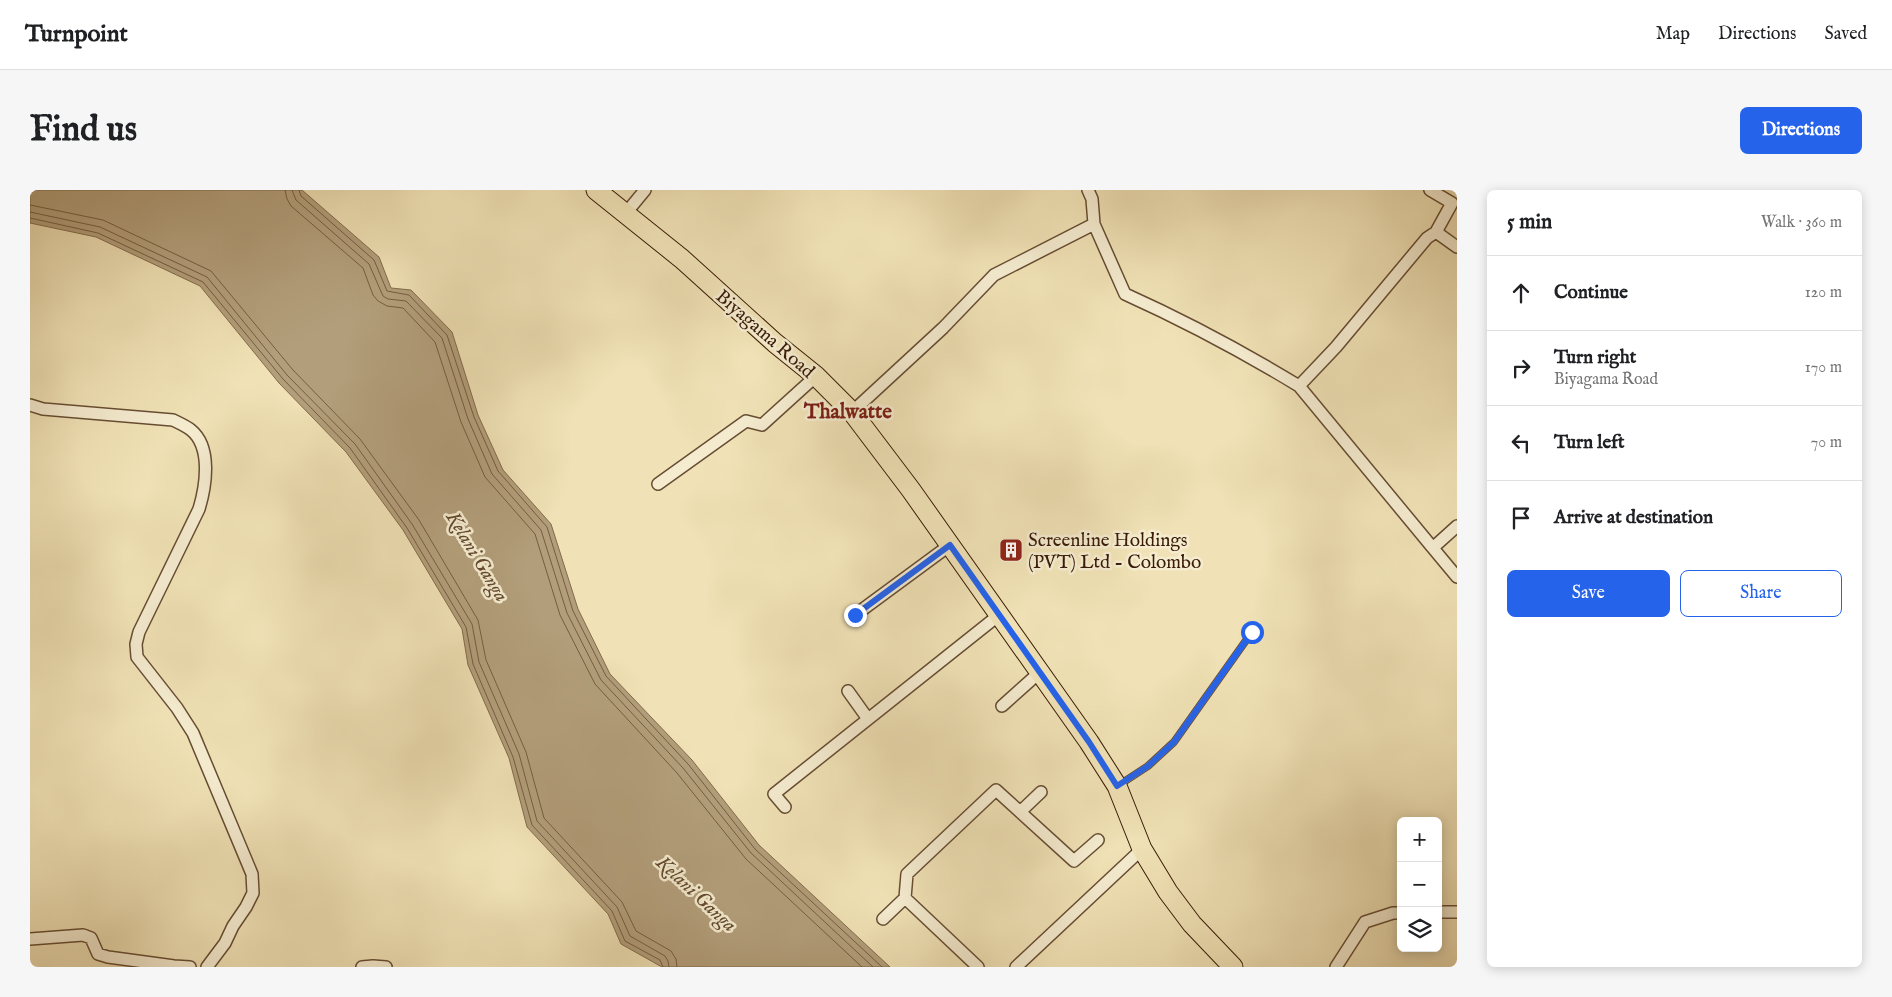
<!DOCTYPE html>
<html lang="en">
<head>
<meta charset="utf-8">
<style>
  :root { --surface:#fff; --page:#f6f6f6; --text:#202124; --muted:#757577; --line:#e0e0e0; --accent:#2563eb }
  body { margin:0; font-family:"IM FELL English",serif; background:var(--page); color:var(--text) }
  .controls { position:absolute; right:15px; bottom:15px; display:grid; overflow:hidden; border-radius:8px; box-shadow:0 2px 12px #0003 }
  .controls button { width:45px; height:45px; display:grid; place-items:center; padding:0; border:0; border-bottom:1px solid var(--line); background:var(--surface); color:var(--text); font:25px sans-serif }
  .stop { position:absolute; width:15px; height:15px; margin:-11px; border:4px solid #2563eb; border-radius:50%; background:#fff }
  .stop.end { background:#2563eb; border-color:#fff; box-shadow:0 1px 5px #0008 }
  .list { margin:0; padding:0; list-style:none }
  h2 { display:flex; justify-content:space-between; align-items:center; height:65px; margin:0; padding:0 20px; font-size:21px }
  h2 small { font-size:16px; font-weight:400; color:var(--muted) }
  .list li { display:grid; grid-template-columns:32px 1fr auto; gap:15px; align-items:center; box-sizing:border-box; height:75px; padding:0 20px; border-top:1px solid var(--line) }
  .list b { display:block; font-size:19px; white-space:nowrap }
  .list p { margin:0; font-size:16px; white-space:nowrap; color:var(--muted) }
  .list em { font-size:16px; font-style:normal; color:var(--muted) }
  .actions { display:flex; gap:10px; padding:15px 20px }
  .actions a { flex:1; padding:11px 0; border:1px solid var(--accent); border-radius:8px; text-align:center; font-size:18px; color:var(--accent) }
  .actions .main { background:var(--accent); color:#fff }
  .icon { flex:none; width:28px; height:28px; fill:none; stroke:currentColor; stroke-width:2; stroke-linecap:round; stroke-linejoin:round }
  .map { position:relative; flex:none; width:1427px; height:777px; overflow:hidden; border-radius:8px }
  header { display:flex; align-items:center; gap:30px; box-sizing:border-box; height:70px; padding:0 25px; background:var(--surface); border-bottom:1px solid var(--line) }
  header strong { font-size:24px }
  nav { display:flex; gap:28px; margin-inline-start:auto; font-size:18px }
  .intro { display:flex; align-items:center; justify-content:space-between; box-sizing:border-box; height:120px; padding:0 30px }
  h1 { margin:0; font-size:35px }
  .button { padding:12px 22px; border-radius:8px; background:var(--accent); color:#fff; font-size:18px; font-weight:700 }
  main { display:flex; gap:30px; padding:0 30px }
  aside { flex:1; background:var(--surface); border-radius:8px; box-shadow:0 2px 12px #0003 }
  .map>svg:first-child { display:block }
  .water { fill:#b29e7a; stroke:#826a4c }
  .lines { fill:none; stroke-linecap:round; stroke-linejoin:round }
  .shore { stroke:#765c40; stroke-width:1 }
  .lane-casing { stroke:#674d33; stroke-width:8 }
  .street-casing { stroke:#674d33; stroke-width:14 }
  .primary-casing { stroke:#391b07; stroke-width:21 }
  .lane { stroke:#f5ecd0; stroke-width:5.5 }
  .street { stroke:#f5ecd0; stroke-width:11 }
  .primary { stroke:#f0e2b6; stroke-width:19 }
  .route { stroke:#2563eb; stroke-width:6 }
  .labels { text-anchor:middle; stroke-width:5; stroke-linejoin:round; paint-order:stroke }
  .street-label { font-size:19px; fill:#391b07; stroke:#f5ecd0 }
  .poi-label { font-size:19px; fill:#391b07; stroke:#f5ecd0; text-anchor:start }
  .water-label { font-size:20px; font-style:italic; fill:#63492f; stroke:#f5ecd0 }
  .quarter-label { font-size:21px; font-weight:bold; fill:#7a1f14; stroke:#f5ecd0 }
</style>
</head>
<body>
<header>
<strong>Turnpoint</strong>
<nav><a>Map</a><a>Directions</a><a>Saved</a></nav>
</header>
<div class="intro"><h1>Find us</h1><a class="button">Directions</a></div>
<main>
<div class="map">
<svg width="1427" height="777" viewBox="0 0 1427 777">
  <rect width="100%" height="100%" fill="#f0e2b6"/>
  <filter id="stains"><feTurbulence type="fractalNoise" baseFrequency=".004" numOctaves="4"/><feColorMatrix values="0 0 0 0 .2 0 0 0 0 .09 0 0 0 0 .02 0 0 0 .5 -.17"/></filter>
  <radialGradient id="worn" r=".72"><stop offset=".6" stop-color="#630" stop-opacity="0"/><stop offset="1" stop-color="#630" stop-opacity=".3"/></radialGradient>
  <!-- water -->
  <path class="water" d="M0 0H272L349 67 361 98 381 100 422 142 448 225 473 280 521 334 548 419 580 484 662 570 729 655 860 777H632L591 754 578 724 497 637 479 568 438 475 432 439 373 340 316 262 249 193 170 96 66 47 0 33Z"/>
  <g class="lines">
    <!-- shore -->
    <path class="shore" d="M255 0 257 9 261 16 333 78 343 105 348 111 357 116 373 118 405 152 431 232 455 287 505 344 530 425 565 494 647 583 716 669 832 777
      M262 0 266 10 339 74 353 106 358 109 376 111 412 148 438 229 462 284 511 340 537 423 571 490 653 578 721 663 843 777
      M269 0 271 6 344 70 357 101 379 105 417 145 444 227 468 281 517 337 543 421 576 486 658 574 725 659 852 777
      M0 15 73 30 181 81 263 180 330 249 389 330 448 430 456 470 496 562 514 628 592 712 606 741 641 761 646 769 647 777
      M0 22 70 37 177 87 257 185 325 254 382 334 442 434 449 472 489 564 507 631 587 717 600 746 635 766 638 771 639 777
      M0 28 68 43 173 92 253 189 320 258 377 338 436 437 443 474 483 567 502 635 582 721 595 751 630 770 633 777"/>
    <!-- lane casing -->
    <g class="lane-casing">
      <path id="lane" d="M1089 595 1118 576 1144 552 1222 442"/>
    </g>
    <!-- street casing -->
    <g class="street-casing">
      <path id="street" d="M1400 0 1422 13 1406 42
        M596 23 615 0
        M1064 34 1095 104C1155 131 1213 162 1269 196
        M1427 57 1406 42 1397 48 1306 157 1269 196 1402 357 1406 355 1427 336
        M0 215 13 219 143 230C149 233 156 236 161 240 182 257 176 296 169 319L109 442 106 454 107 467 147 518 163 543 222 684 223 703 216 717 203 736 195 753 177 777
        M822 222 913 138 964 85 1064 34 1062 9 1058 0
        M628 294 716 231 732 235 786 186
        M1402 357 1427 387
        M825 425 920 355
        M818 501 838 529
        M972 516 1010 482
        M755 617 744 604 969 425
        M990 622 1011 602
        M1408 722H1427
        M853 729 875 708
        M0 749 53 745 61 748 68 764 78 767 144 776 160 777
        M332 777 343 776 356 777
        M948 777 875 708 877 684 966 600 1044 671 1068 650
        M986 777 1112 659
        M1306 777 1335 732 1363 723H1371"/>
    </g>
    <!-- primary casing -->
    <g class="primary-casing">
      <path id="primary" d="M566 0 652 69 745 153 786 186 822 222 881 300 1059 552 1087 596 1112 659 1138 702 1162 734 1203 777"/>
    </g>
    <!-- lane -->
    <use href="#lane" class="lane"/>
    <!-- street -->
    <use href="#street" class="street"/>
    <!-- primary -->
    <use href="#primary" class="primary"/>
  </g>
  <g class="lines">
    <!-- route -->
    <path class="route" d="M825 425 920 355 1059 552 1087 596 1118 576 1144 552 1222 442"/>
  </g>
  <!-- icons -->
  <defs>
    <g id="building-square" transform="scale(1.25)"><rect x="-9" y="-9" width="18" height="18" rx="4" fill="#8f2418" stroke="#f5ecd0"/><path d="M-4-6H4V6H1V3H-1V6H-4ZM-2.5-4.3h1.7v1.8h-1.7ZM.8-4.3h1.7v1.8H.8ZM-2.5-1h1.7V.8h-1.7ZM.8-1h1.7V.8H.8Z" fill="#fff"/></g>
  </defs>
  <g fill-rule="evenodd">
    <use href="#building-square" x="981" y="360"/>
  </g>
  <g class="labels">
    <!-- street labels -->
    <g class="street-label">
      <text transform="translate(736 143) rotate(41)" y="7">Biyagama Road</text>
    </g>
    <!-- poi labels -->
    <g class="poi-label">
      <text x="998" y="356">Screenline Holdings<tspan x="998" dy="22">(PVT) Ltd - Colombo</tspan></text>
    </g>
    <!-- water labels -->
    <g class="water-label">
      <text transform="translate(448 366) rotate(59)" y="7">Kelani Ganga</text>
      <text transform="translate(667 703) rotate(43)" y="7">Kelani Ganga</text>
    </g>
    <!-- quarter labels -->
    <g class="quarter-label">
      <text x="818" y="228">Thalwatte</text>
    </g>
  </g>
  <rect width="100%" height="100%" filter="url(#stains)"/>
  <rect width="100%" height="100%" fill="url(#worn)"/>
</svg>
<div class="controls">
<button>+</button>
<button>−</button>
<button><svg class="icon" aria-label="layers" viewBox="0 0 24 24"><path d="M12 4l9 5-9 5-9-5zM3 14l9 5 9-5"/></svg></button>
</div>
<div class="stop" style="left:1222px;top:442px"></div>
<div class="stop end" style="left:825px;top:425px"></div>
</div>
<aside>
<h2>5 min<small>Walk · 360 m</small></h2>
<ul class="list">
<li><svg class="icon" aria-label="ahead" viewBox="0 0 24 24"><path d="M12 20V5M6 11l6-6 6 6"/></svg><div><b>Continue</b></div><em>120 m</em></li>
<li><svg class="icon" aria-label="right" viewBox="0 0 24 24"><path d="M7 20v-9h11M14 6l5 5-5 5"/></svg><div><b>Turn right</b><p>Biyagama Road</p></div><em>170 m</em></li>
<li><svg class="icon" aria-label="left" viewBox="0 0 24 24"><path d="M17 20v-9H6M10 6l-5 5 5 5"/></svg><div><b>Turn left</b></div><em>70 m</em></li>
<li><svg class="icon" aria-label="arrive" viewBox="0 0 24 24"><path d="M6 21V4h12l-3 4 3 4H6"/></svg><div><b>Arrive at destination</b></div></li>
</ul>
<div class="actions"><a class="main">Save</a><a>Share</a></div>
</aside>
</main>
</body>
</html>
